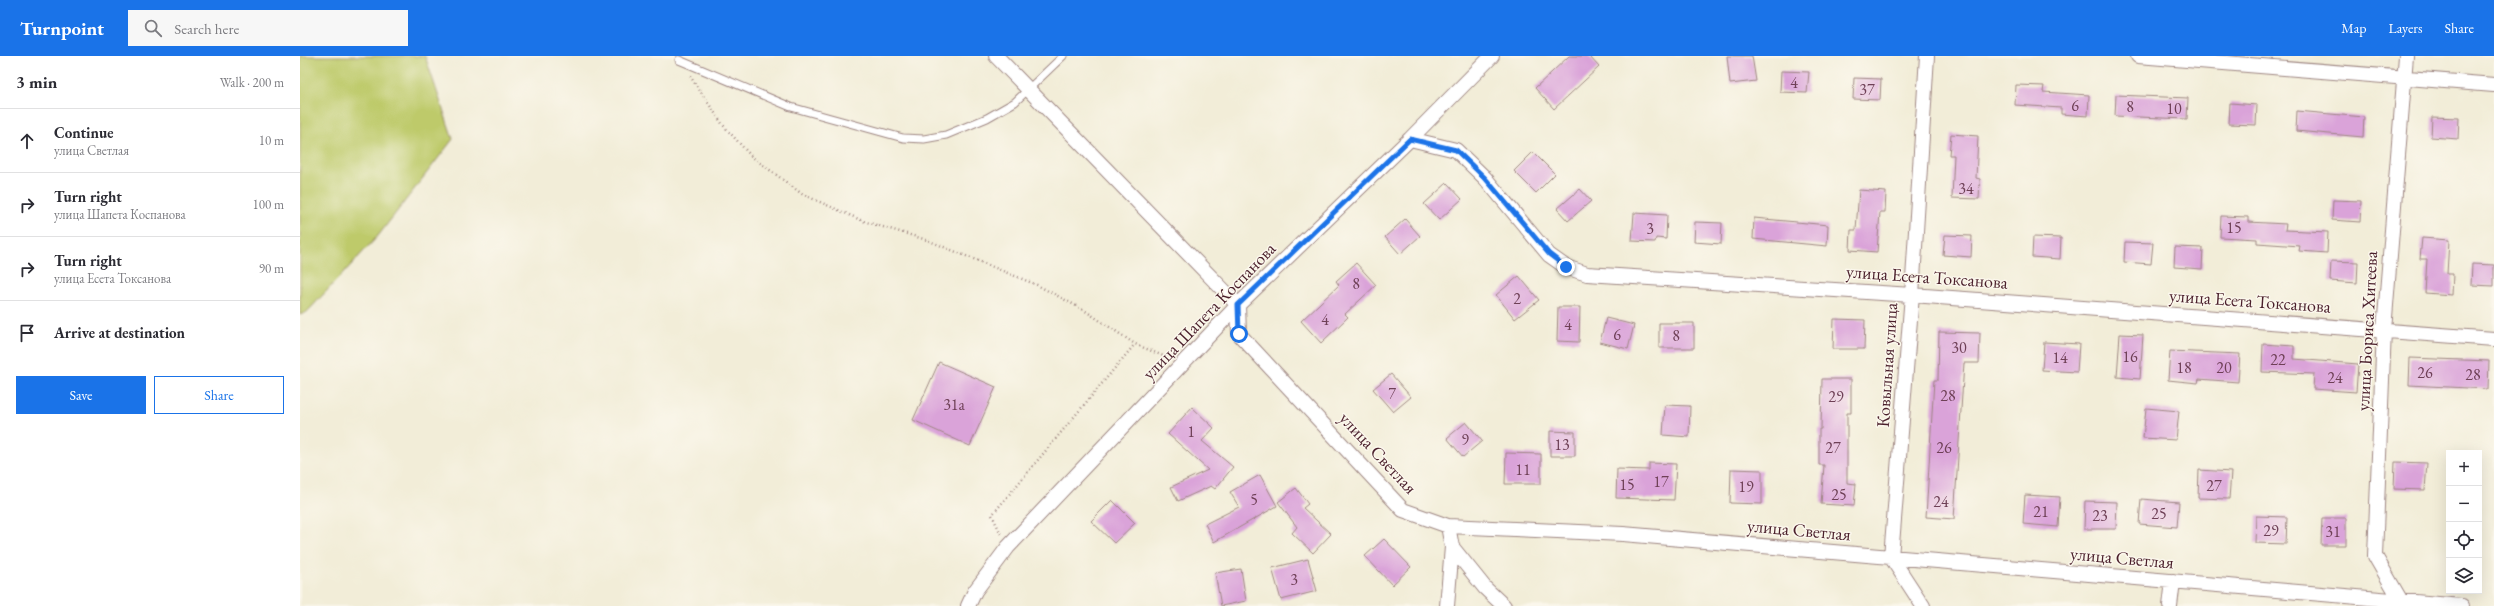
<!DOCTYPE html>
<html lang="en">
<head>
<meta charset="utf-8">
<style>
  :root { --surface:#fff; --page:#f7f7f7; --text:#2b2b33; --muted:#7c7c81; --line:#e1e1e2; --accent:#1a73e8 }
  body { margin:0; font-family:"EB Garamond",serif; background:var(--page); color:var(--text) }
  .controls { position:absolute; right:12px; bottom:12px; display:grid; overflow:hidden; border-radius:0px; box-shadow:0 4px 16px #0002 }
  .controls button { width:36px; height:36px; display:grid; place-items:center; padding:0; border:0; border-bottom:1px solid var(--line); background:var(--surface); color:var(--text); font:20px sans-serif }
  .stop { position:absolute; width:12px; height:12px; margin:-9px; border:3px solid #1a73e8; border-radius:50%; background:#fff }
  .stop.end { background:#1a73e8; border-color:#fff; box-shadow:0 1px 4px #0008 }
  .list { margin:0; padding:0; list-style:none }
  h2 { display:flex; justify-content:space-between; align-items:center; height:52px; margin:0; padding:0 16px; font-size:17px }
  h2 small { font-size:13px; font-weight:400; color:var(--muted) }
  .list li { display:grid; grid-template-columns:26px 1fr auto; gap:12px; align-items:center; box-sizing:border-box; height:64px; padding:0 16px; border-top:1px solid var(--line) }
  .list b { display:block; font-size:15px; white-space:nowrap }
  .list p { margin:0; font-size:13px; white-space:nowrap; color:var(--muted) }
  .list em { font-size:13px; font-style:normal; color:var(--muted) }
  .actions { display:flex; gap:8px; padding:12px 16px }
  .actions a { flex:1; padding:9px 0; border:1px solid var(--accent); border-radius:0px; text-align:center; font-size:14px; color:var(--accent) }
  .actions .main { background:var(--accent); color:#fff }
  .icon { flex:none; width:22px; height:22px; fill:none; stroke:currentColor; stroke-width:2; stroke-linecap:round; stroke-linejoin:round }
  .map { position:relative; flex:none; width:2194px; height:550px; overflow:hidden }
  header { display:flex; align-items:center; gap:24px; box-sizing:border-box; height:56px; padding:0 20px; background:var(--accent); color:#fff }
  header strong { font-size:19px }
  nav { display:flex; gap:22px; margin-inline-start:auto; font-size:14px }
  .search { width:280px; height:36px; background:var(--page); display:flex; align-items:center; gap:10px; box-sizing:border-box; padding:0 14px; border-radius:0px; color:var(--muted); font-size:15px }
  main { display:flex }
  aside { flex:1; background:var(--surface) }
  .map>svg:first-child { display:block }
  .green { fill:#beca6b; stroke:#84744b }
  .building { fill:#daa3d9 }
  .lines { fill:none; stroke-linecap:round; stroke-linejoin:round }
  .service-casing { stroke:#9e8682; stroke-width:9 }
  .minor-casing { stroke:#9e8682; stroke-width:16 }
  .path { stroke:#9e8682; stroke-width:2.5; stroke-dasharray:1 3; stroke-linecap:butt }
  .service { stroke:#fff; stroke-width:7 }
  .minor { stroke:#fff; stroke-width:14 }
  .route { stroke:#1a73e8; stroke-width:5 }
  .labels { text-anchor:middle; stroke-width:3; stroke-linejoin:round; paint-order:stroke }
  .number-label { font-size:16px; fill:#6e4056 }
  .street-label { font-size:18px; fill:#4a1f2b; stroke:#fbf7ec }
</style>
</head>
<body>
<header>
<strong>Turnpoint</strong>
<div class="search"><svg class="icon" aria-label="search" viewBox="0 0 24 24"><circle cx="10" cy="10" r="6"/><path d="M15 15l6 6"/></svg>Search here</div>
<nav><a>Map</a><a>Layers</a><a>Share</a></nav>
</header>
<main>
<aside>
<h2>3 min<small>Walk · 200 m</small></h2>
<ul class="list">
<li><svg class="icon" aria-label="ahead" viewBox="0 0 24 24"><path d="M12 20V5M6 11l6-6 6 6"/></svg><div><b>Continue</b><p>улица Светлая</p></div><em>10 m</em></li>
<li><svg class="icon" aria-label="right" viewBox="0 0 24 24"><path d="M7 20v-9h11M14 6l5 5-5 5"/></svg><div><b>Turn right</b><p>улица Шапета Коспанова</p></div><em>100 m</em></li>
<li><svg class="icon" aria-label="right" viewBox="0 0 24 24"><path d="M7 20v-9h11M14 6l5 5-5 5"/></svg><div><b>Turn right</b><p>улица Есета Токсанова</p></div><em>90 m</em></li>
<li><svg class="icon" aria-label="arrive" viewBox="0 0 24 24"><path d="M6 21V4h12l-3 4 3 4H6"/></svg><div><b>Arrive at destination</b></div></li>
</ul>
<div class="actions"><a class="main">Save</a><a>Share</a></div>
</aside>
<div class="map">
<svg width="2194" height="550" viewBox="0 0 2194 550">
  <rect width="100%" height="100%" fill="#fbf7ec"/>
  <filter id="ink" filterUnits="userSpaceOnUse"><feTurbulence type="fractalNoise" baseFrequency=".025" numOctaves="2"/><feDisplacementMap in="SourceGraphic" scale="8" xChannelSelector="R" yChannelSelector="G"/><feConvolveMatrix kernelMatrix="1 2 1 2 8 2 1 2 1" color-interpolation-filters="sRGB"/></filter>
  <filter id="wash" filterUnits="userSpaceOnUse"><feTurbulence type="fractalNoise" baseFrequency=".012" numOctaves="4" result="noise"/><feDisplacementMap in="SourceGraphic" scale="16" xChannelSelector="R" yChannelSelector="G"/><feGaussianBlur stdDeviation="0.9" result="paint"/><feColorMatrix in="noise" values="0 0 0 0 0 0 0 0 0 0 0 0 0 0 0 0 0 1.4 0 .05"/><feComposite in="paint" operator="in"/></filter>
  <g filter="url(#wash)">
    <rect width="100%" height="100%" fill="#f2edd8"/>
    <!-- green -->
    <path class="green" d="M0 0H125L153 83 78 180 7 256 0 259Z"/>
    <g id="blocks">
      <!-- building -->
      <path class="building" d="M1269 0H1289L1299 11 1254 53 1235 32Z
        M1427 0H1452L1456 25 1430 28Z
        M1481 15 1509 16 1507 37 1480 36Z
        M1554 22 1581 23 1580 44 1553 43Z
        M1716 29 1744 30 1743 36 1789 39 1788 60 1761 58V52L1715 49Z
        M1816 39 1888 42 1887 63 1815 60Z
        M1930 47 1957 49 1956 69 1929 68Z
        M1997 55 2064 61 2063 81 1996 75Z
        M2132 61 2159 62 2158 83 2131 81Z
        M1651 78 1678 80 1676 122 1680 123 1679 143 1652 142 1654 99H1649Z
        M1233 96 1255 118 1236 137 1214 115Z
        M1147 127 1162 143 1139 164 1124 148Z
        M1280 133 1291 145 1268 165 1257 153Z
        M1559 134 1586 136 1585 156H1580L1577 196 1550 194 1551 174H1556Z
        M2033 144 2061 145 2060 166 2032 164Z
        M1334 157 1367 159 1366 183 1356 182 1355 186 1332 185Z
        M1921 160 1948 161V166L1986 168 1985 174 2028 176 2027 197 1999 195 2000 190 1957 187V183L1920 181Z
        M1454 162 1528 169 1527 190 1453 183Z
        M1105 163 1120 180 1100 198 1085 181Z
        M1395 166 1422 167 1421 188 1394 186Z
        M1645 179 1672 180 1671 201 1643 199Z
        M1733 181 1761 182 1760 203 1732 201Z
        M2122 182 2149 184 2147 218H2153L2152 239 2125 237 2127 203H2120Z
        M1825 186 1853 187 1851 208 1824 206Z
        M1875 191 1903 192 1902 213 1874 211Z
        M2031 205 2058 206 2057 227 2030 225Z
        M1056 207 1076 229 1045 258 1048 261 1021 287 1001 265 1039 229 1036 225Z
        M2172 208 2194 209V230L2171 229Z
        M1219 220 1239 244 1215 263 1196 239Z
        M1258 251H1280L1279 286 1257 285Z
        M1306 262 1334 269 1328 293 1300 286Z
        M1534 263 1565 264 1564 293H1533Z
        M1359 267H1394V292H1359Z
        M1639 276 1680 277 1679 307H1664L1654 463 1626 461 1634 324H1638Z
        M1820 278 1843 279 1840 323 1817 321Z
        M1744 286 1779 288 1777 316 1742 314Z
        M1963 288 1994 290V303L2058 308 2056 336 2013 333 2014 318 1962 316Z
        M1870 295 1940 298 1938 326 1899 323 1898 327 1868 324Z
        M2110 302 2189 305 2188 333 2109 329Z
        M639 306 696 331 670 390 613 364Z
        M1091 318 1111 341 1093 356 1073 333Z
        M1522 323H1551V357H1547V427L1556 428 1554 450 1521 448 1524 409H1519V373H1521Z
        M1365 349 1390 350 1389 381 1363 379Z
        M892 351 914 372 902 385 933 411 915 433 911 430 878 445 871 431 908 414 868 378Z
        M1846 352 1879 355 1876 384 1843 382Z
        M1166 366 1182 385 1163 401 1147 382Z
        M1250 375 1275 376V400H1250Z
        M1206 397 1241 398V428H1205Z
        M2095 406 2127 407 2125 434 2094 433Z
        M1349 407 1376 408 1374 444 1316 442 1317 413 1349 414Z
        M1431 413 1462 414V448L1430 447Z
        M1899 414 1931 416 1929 443 1898 442Z
        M960 419 977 450 914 486 905 468 939 451 930 436Z
        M996 432 1008 448 1003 452 1031 478 1013 497 992 477 997 471 978 446Z
        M1725 439 1760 441 1758 471 1723 468Z
        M1841 443 1879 446 1877 471 1839 468Z
        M812 444 835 467 814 487 791 465Z
        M1785 445 1817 446 1816 473H1784Z
        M1956 460 1987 461 1986 488 1955 487Z
        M2022 462H2046V489H2021Z
        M1084 483 1111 511 1092 529 1065 500Z
        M1008 503 1017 535 981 544 972 512Z
        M941 513 946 545 921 550 915 517Z"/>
    </g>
  </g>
  <g filter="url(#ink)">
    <use href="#blocks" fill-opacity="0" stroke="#9e8682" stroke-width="1"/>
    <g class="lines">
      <!-- service casing -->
      <g class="service-casing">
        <path id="service" d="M379 4 491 51 603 82 624 83 646 79 687 62 715 46 763 0"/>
      </g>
      <!-- minor casing -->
      <g class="minor-casing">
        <path id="minor" d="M696 0 938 249 939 278 1103 454 1148 470 1323 478 2162 550
          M1838 0 2194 29
          M1110 83 1156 94 1185 122 1249 199 1266 211 1287 218 1612 239 2194 283
          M1152 491 1185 532 1204 550
          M2101 545 2075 500 2084 274 2106 0
          M668 550 675 535 708 491 938 249 1110 83 1192 0
          M1147 550 1152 491 1148 470
          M1623 550 1591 501 1612 239 1627 0
          M1870 550 1873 525"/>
      </g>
      <!-- path -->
      <path class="path" d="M390 20 423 69 451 100 502 138 563 165 627 184 737 229 784 254 835 288 868 302
        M701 478 692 459 835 288"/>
      <!-- service -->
      <use href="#service" class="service"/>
      <!-- minor -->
      <use href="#minor" class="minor"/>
    </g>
  </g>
  <g class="lines" filter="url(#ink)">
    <!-- route -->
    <path class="route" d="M939 278 938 249 1110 83 1156 94 1185 122 1249 198 1266 211"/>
  </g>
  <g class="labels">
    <!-- number labels -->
    <g class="number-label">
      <text x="1494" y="32">4</text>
      <text x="1567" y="39">37</text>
      <text x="1775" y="55">6</text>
      <text x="1830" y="56">8</text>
      <text x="1874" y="58">10</text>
      <text x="1666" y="138">34</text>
      <text x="1934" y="177">15</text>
      <text x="1350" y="178">3</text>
      <text x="1056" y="233">8</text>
      <text x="1217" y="248">2</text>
      <text x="1025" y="269">4</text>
      <text x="1268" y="274">4</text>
      <text x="1317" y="284">6</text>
      <text x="1376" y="285">8</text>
      <text x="1659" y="297">30</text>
      <text x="1830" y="306">16</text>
      <text x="1760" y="307">14</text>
      <text x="1978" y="309">22</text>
      <text x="1884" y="317">18</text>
      <text x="1924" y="317">20</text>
      <text x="2125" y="322">26</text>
      <text x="2173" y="324">28</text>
      <text x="2035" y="327">24</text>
      <text x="1092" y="343">7</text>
      <text x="1648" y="345">28</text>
      <text x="1536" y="346">29</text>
      <text x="654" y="354">31а</text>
      <text x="891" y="381">1</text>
      <text x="1165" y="389">9</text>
      <text x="1262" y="394">13</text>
      <text x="1533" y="397">27</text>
      <text x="1644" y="397">26</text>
      <text x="1223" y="419">11</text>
      <text x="1361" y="431">17</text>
      <text x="1327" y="434">15</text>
      <text x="1914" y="435">27</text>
      <text x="1446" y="436">19</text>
      <text x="1539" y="444">25</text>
      <text x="954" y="449">5</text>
      <text x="1641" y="451">24</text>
      <text x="1741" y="461">21</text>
      <text x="1859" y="463">25</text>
      <text x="1800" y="465">23</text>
      <text x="1971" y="480">29</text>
      <text x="2033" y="481">31</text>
      <text x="994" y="529">3</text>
    </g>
    <!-- street labels -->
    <g class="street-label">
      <text transform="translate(1627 221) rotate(4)" y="6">улица Есета Токсанова</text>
      <text transform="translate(1950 245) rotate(4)" y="6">улица Есета Токсанова</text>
      <text transform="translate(909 255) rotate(-46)" y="6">улица Шапета Коспанова</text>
      <text transform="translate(2067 275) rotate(-87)" y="6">улица Бориса Хитеева</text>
      <text transform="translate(1587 309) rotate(-86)" y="6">Ковыльная улица</text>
      <text transform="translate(1078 397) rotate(47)" y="6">улица Светлая</text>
      <text transform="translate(1499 474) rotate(5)" y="6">улица Светлая</text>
      <text transform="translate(1822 502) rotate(5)" y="6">улица Светлая</text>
    </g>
  </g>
</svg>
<div class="controls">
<button>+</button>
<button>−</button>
<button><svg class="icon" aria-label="locate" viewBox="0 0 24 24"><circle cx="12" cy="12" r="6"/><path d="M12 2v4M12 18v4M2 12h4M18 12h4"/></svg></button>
<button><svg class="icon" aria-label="layers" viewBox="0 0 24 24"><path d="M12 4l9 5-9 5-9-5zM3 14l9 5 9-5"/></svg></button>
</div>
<div class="stop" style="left:939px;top:278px"></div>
<div class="stop end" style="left:1266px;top:211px"></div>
</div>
</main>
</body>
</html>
